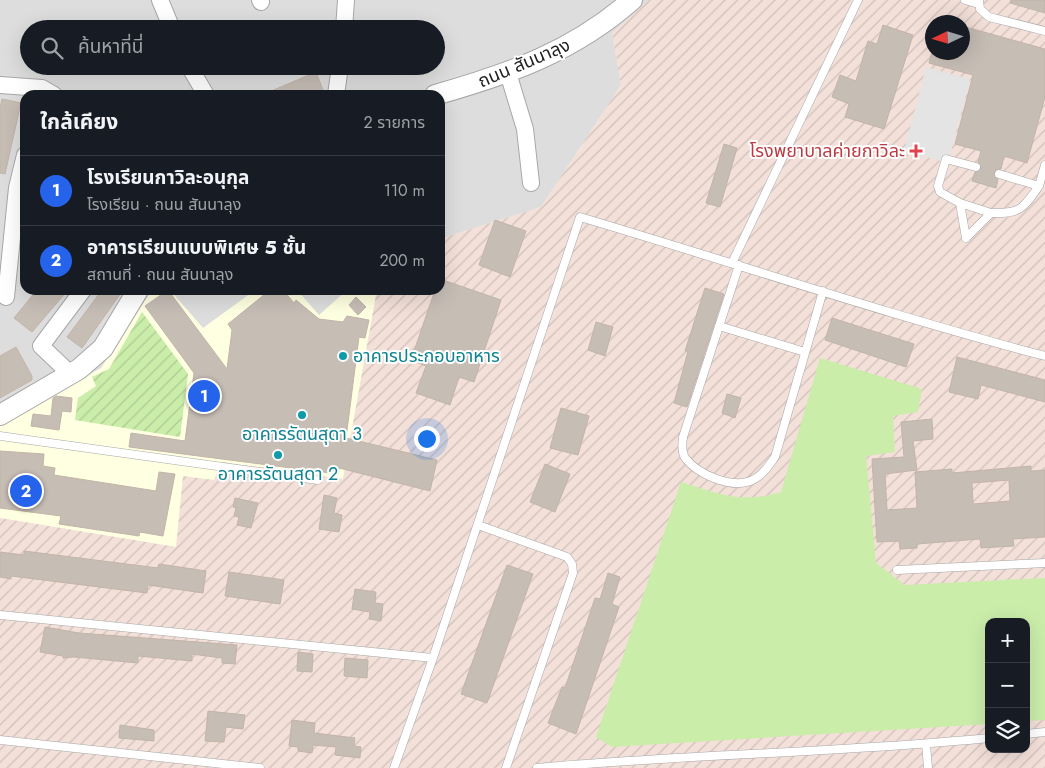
<!DOCTYPE html>
<html lang="th">
<head>
<meta charset="utf-8">
<style>
  :root { --surface:#171b24; --page:#20242c; --text:#f1f3f6; --muted:#9ea1a6; --line:#363941; --accent:#2563eb }
  body { margin:0; font-family:Jost,"Noto Sans Thai",sans-serif; background:var(--page); color:var(--text) }
  .controls { position:absolute; right:15px; bottom:15px; display:grid; overflow:hidden; border-radius:10px; box-shadow:0 5px 20px #0002 }
  .controls button { width:45px; height:45px; display:grid; place-items:center; padding:0; border:0; border-bottom:1px solid var(--line); background:var(--surface); color:var(--text); font:25px sans-serif }
  .compass { position:absolute; left:925px; top:15px; width:45px; height:45px; border-radius:50%; background:var(--surface); box-shadow:0 5px 20px #0002; rotate:266deg }
  .you { position:absolute; left:426px; top:438px; width:18px; height:18px; margin:-12px; border:4px solid #fff; border-radius:50%; background:#1a73e8; box-shadow:0 0 0 8px #1a73e833 }
  .badge { display:grid; place-items:center; width:32px; height:32px; border-radius:50%; background:var(--accent); color:#fff; font-size:16px; font-weight:700 }
  .pin { position:absolute; translate:-50% -50%; border:2px solid #fff; box-shadow:0 1px 5px #0006 }
  .list { margin:0; padding:0; list-style:none }
  h2 { display:flex; justify-content:space-between; align-items:center; height:65px; margin:0; padding:0 20px; font-size:21px }
  h2 small { font-size:16px; font-weight:400; color:var(--muted) }
  .list li { display:grid; grid-template-columns:32px 1fr auto; gap:15px; align-items:center; box-sizing:border-box; height:70px; padding:0 20px; border-top:1px solid var(--line) }
  .list b { display:block; font-size:19px; white-space:nowrap }
  .list p { margin:0; font-size:16px; white-space:nowrap; color:var(--muted) }
  .list em { font-size:16px; font-style:normal; color:var(--muted) }
  .icon { flex:none; width:28px; height:28px; fill:none; stroke:currentColor; stroke-width:2; stroke-linecap:round; stroke-linejoin:round }
  .map { position:relative; flex:none; width:1045px; height:768px; overflow:hidden }
  .search { position:absolute; background:var(--surface); box-shadow:0 5px 20px #0002; left:20px; top:20px; width:425px; height:55px; display:flex; align-items:center; gap:12px; box-sizing:border-box; padding:0 18px; border-radius:28px; color:var(--muted); font-size:19px }
  .panel { position:absolute; background:var(--surface); box-shadow:0 5px 20px #0002; left:20px; top:90px; width:425px; height:205px; border-radius:15px }
  .map>svg:first-child { display:block }
  .residential { fill:#dedddd; fill-rule:evenodd }
  .education { fill:#ffffe1 }
  .military { fill:url(#military-furrows); fill-rule:evenodd }
  .grass { fill:#caedaa }
  .garden { fill:url(#garden-furrows) }
  .parking { fill:#e4e4e4 }
  .building { fill:#c6bdb5; stroke:#c3b4a7; fill-rule:evenodd }
  .lines { fill:none; stroke-linecap:round; stroke-linejoin:round }
  .service-casing { stroke:#a7a7a7; stroke-width:9 }
  .minor-casing { stroke:#a7a7a7; stroke-width:18 }
  .tertiary-casing { stroke:#a7a7a7; stroke-width:22 }
  .service { stroke:#fff; stroke-width:8 }
  .minor { stroke:#fff; stroke-width:16 }
  .tertiary { stroke:#fff; stroke-width:20 }
  .health-dot { fill:#e0444e; stroke:#fff; stroke-width:2 }
  .culture-dot { fill:#0f9aa8; stroke:#fff; stroke-width:2 }
  .labels { text-anchor:middle; stroke-width:4; stroke-linejoin:round; paint-order:stroke }
  .street-label { font-size:18px; fill:#202020; stroke:#fff }
  .health-label { font-size:18px; fill:#be3a42; stroke:#fff; text-anchor:end }
  .culture-label { font-size:18px; fill:#0d838f; stroke:#fff }
</style>
</head>
<body>
<div class="map">
<svg width="1045" height="768" viewBox="0 0 1045 768">
  <defs>
    <pattern id="military-furrows" width="10" height="10" patternUnits="userSpaceOnUse" patternTransform="scale(1.25)"><rect width="10" height="10" fill="#f3e0d9"/><path d="M-1 1l2-2M0 10L10 0M9 11l2-2" fill="none" stroke="#d0c0ba"/></pattern>
    <pattern id="garden-furrows" width="10" height="10" patternUnits="userSpaceOnUse" patternTransform="scale(1.25)"><rect width="10" height="10" fill="#caedaa"/><path d="M-1 1l2-2M0 10L10 0M9 11l2-2" fill="none" stroke="#adcb92"/></pattern>
  </defs>
  <rect width="100%" height="100%" fill="#f1ede6"/>
  <!-- residential -->
  <path class="residential" d="M0 0H649L612 33 621 85 541 207 440 239V95H25V290H377L0 518ZM29 29H436V66H29Z"/>
  <!-- education -->
  <path class="education" d="M152 290H170L203 328 255 290H297L319 315 347 290H377L343 479 222 462 214 480 176 547 0 518V424L101 368Z"/>
  <!-- military -->
  <path class="military" d="M649 0H1045V768H0V518L176 547 183 476 214 480 221 462 343 479 377 290H440V239L541 207 621 85 612 33ZM932 22H962V52H932ZM989 622H1026V749H989Z"/>
  <!-- grass -->
  <path class="grass" d="M820 358 922 389 918 412 893 416 895 452 866 456 876 563 905 585 1045 578V720L1026 721V622H989V724L612 747 596 737 681 482C720 494 740 504 781 492Z"/>
  <!-- garden -->
  <path class="garden" d="M142 312 188 374 180 437 75 420 78 398 96 386 92 377 109 369Z"/>
  <!-- parking -->
  <path class="parking" d="M926 67 970 79 948 163 904 151Z"/>
  <!-- building -->
  <path class="building" d="M1011 0H1045V13L1010 3Z
    M883 25 913 35 884 129 845 117 849 104 832 97 840 75 856 81 868 41 877 44Z
    M962 26 1045 49V97L1027 163 1004 156 1001 169 996 170 994 173 998 180 996 188 972 181 975 172 981 169 978 162 981 151 955 144 973 75 929 63 932 52H962Z
    M316 72 325 95H262Z
    M2 99 21 103 5 174 0 173V108Z
    M724 144 737 148 720 207 706 203Z
    M495 220 526 231 510 277 479 265Z
    M440 279 501 300 474 382 459 377 450 405 416 393 426 366 411 360 435 290H440Z
    M705 288 724 294 687 407 674 403 688 351H685Z
    M37 290H68L32 332 14 318Z
    M102 290H123L82 348 67 337Z
    M168 290 227 369 232 330 228 324 270 290H283L294 303 296 300 319 319 343 322 347 316 369 320 365 338 359 337 346 438 437 460 430 491 339 468 338 474 129 447 131 433 185 441 194 373 145 306Z
    M356 297 366 307 358 315 349 305Z
    M832 318 914 344 906 367 825 340Z
    M596 322 613 327 605 356 588 350Z
    M16 347 32 376V380L0 398V356Z
    M957 357 1045 380V402L981 385 978 399 949 392Z
    M727 394 741 398 735 418 722 413Z
    M56 396 72 398 71 412 62 411 59 430 31 426 33 414 51 416 53 398Z
    M561 408 589 416 578 455 550 448Z
    M932 419 933 439 913 441 917 470 885 474 887 510 917 508 915 472 952 469V473L1031 466V471L1045 470V537L1013 539 1014 546 981 548 980 539 917 544V548L900 549 899 541 877 542 872 459 904 457 901 422ZM1009 480 1010 501 973 504 972 483Z
    M0 451 44 454 43 466 55 468 54 475 156 491 159 472 175 474 163 536 140 532 139 536 59 524 61 516 0 508Z
    M545 464 570 474 555 512 530 502Z
    M324 495 337 498 334 513 342 515 339 532 319 529Z
    M235 498 258 503 251 528 237 525 239 517 234 516 236 508 233 507Z
    M24 551 158 568 159 564 206 571 203 593 148 585 147 593 11 576V579L0 577V552L24 555Z
    M507 565 533 574 487 703 461 694Z
    M229 572 284 580 280 604 225 596Z
    M608 573 620 577 612 604 619 607 576 734 548 723 562 687 565 688 595 598 600 599Z
    M355 589 376 592 375 603 383 604 381 621 369 619 370 612 352 609Z
    M45 627 79 633 237 645 235 664 222 663V658L192 654V661L138 656V663L74 657 63 658V656L40 652Z
    M298 652 313 654 312 672 297 671Z
    M345 658 368 660 367 678 344 676Z
    M208 711 245 715 243 729 226 727 224 742 205 741Z
    M292 720 315 723 314 733 355 738 354 746 361 747 360 758 335 755 336 747 313 745 312 753 298 751V747L289 746Z
    M120 725 154 730V741L119 738Z"/>
  <g class="lines">
    <!-- service casing -->
    <g class="service-casing">
      <path id="service" d="M965 0 979 4
        M979 0 980 9 989 17 1045 31
        M999 174 1039 186 1045 165
        M960 203 991 213
        M966 238 960 203 940 192 938 186 946 159 976 167
        M966 238 991 213C1020 214 1023 209 1039 186
        M732 263 858 0
        M739 265 683 437C682 444 681 453 686 459 698 474 728 487 747 482 761 478 767 468 775 457L823 291
        M719 326 805 352
        M0 436 318 480
        M478 525 567 557 572 564 573 573 506 768
        M897 570 1045 563
        M0 615 433 658
        M1026 734 1045 732
        M0 740 260 768
        M926 744 928 768
        M394 768 433 658 580 217C735 263 888 315 1045 356
        M537 768C688 754 839 753 989 738"/>
    </g>
    <!-- minor casing -->
    <g class="minor-casing">
      <path id="minor" d="M160 0 172 29
        M260 0 261 2
        M344 29 346 0
        M189 66 206 95
        M508 73 525 129 531 183
        M0 85 42 88 54 95
        M336 95 340 66
        M6 297 17 188 25 155
        M67 376 63 367 41 346 83 290"/>
    </g>
    <!-- tertiary casing -->
    <g class="tertiary-casing">
      <path id="tertiary" d="M435 95C509 74 573 52 632 0
        M0 415 79 369 103 348 138 290"/>
    </g>
    <!-- service -->
    <use href="#service" class="service"/>
    <!-- minor -->
    <use href="#minor" class="minor"/>
    <!-- tertiary -->
    <use href="#tertiary" class="tertiary"/>
  </g>
  <!-- markers -->
  <path class="health-dot" d="M913.5 143.5h5v5h5v5h-5v5h-5v-5h-5v-5h5z"/>
  <g class="culture-dot">
    <circle cx="343" cy="356" r="5"/>
    <circle cx="302" cy="415" r="5"/>
    <circle cx="278" cy="455" r="5"/>
  </g>
  <g class="labels">
    <!-- street labels -->
    <g class="street-label">
      <text transform="translate(524 63) rotate(-23)" y="6">ถนน สันนาลุง</text>
    </g>
    <!-- health labels -->
    <g class="health-label">
      <text x="905" y="157">โรงพยาบาลค่ายกาวิละ</text>
    </g>
    <!-- culture labels -->
    <g class="culture-label">
      <text x="353" y="362" text-anchor="start">อาคารประกอบอาหาร</text>
      <text x="302" y="440">อาคารรัตนสุดา 3</text>
      <text x="278" y="480">อาคารรัตนสุดา 2</text>
    </g>
  </g>
</svg>
<div class="controls">
<button>+</button>
<button>−</button>
<button><svg class="icon" aria-label="layers" viewBox="0 0 24 24"><path d="M12 4l9 5-9 5-9-5zM3 14l9 5 9-5"/></svg></button>
</div>
<svg class="compass" viewBox="-18 -18 36 36"><path d="M0-13l5 13h-10z" fill="#e53935"/><path d="M0 13l5-13h-10z" fill="#9ea1a6"/></svg>
<div class="you"></div>
<div class="pin badge" style="left:204px;top:396px">1</div>
<div class="pin badge" style="left:26px;top:491px">2</div>
<div class="search"><svg class="icon" aria-label="search" viewBox="0 0 24 24"><circle cx="10" cy="10" r="6"/><path d="M15 15l6 6"/></svg>ค้นหาที่นี่</div>
<section class="panel">
<h2>ใกล้เคียง<small>2 รายการ</small></h2>
<ul class="list">
<li><span class="badge">1</span><div><b>โรงเรียนกาวิละอนุกุล</b><p>โรงเรียน · ถนน สันนาลุง</p></div><em>110 m</em></li>
<li><span class="badge">2</span><div><b>อาคารเรียนแบบพิเศษ 5 ชั้น</b><p>สถานที่ · ถนน สันนาลุง</p></div><em>200 m</em></li>
</ul>
</section>
</div>
</body>
</html>
